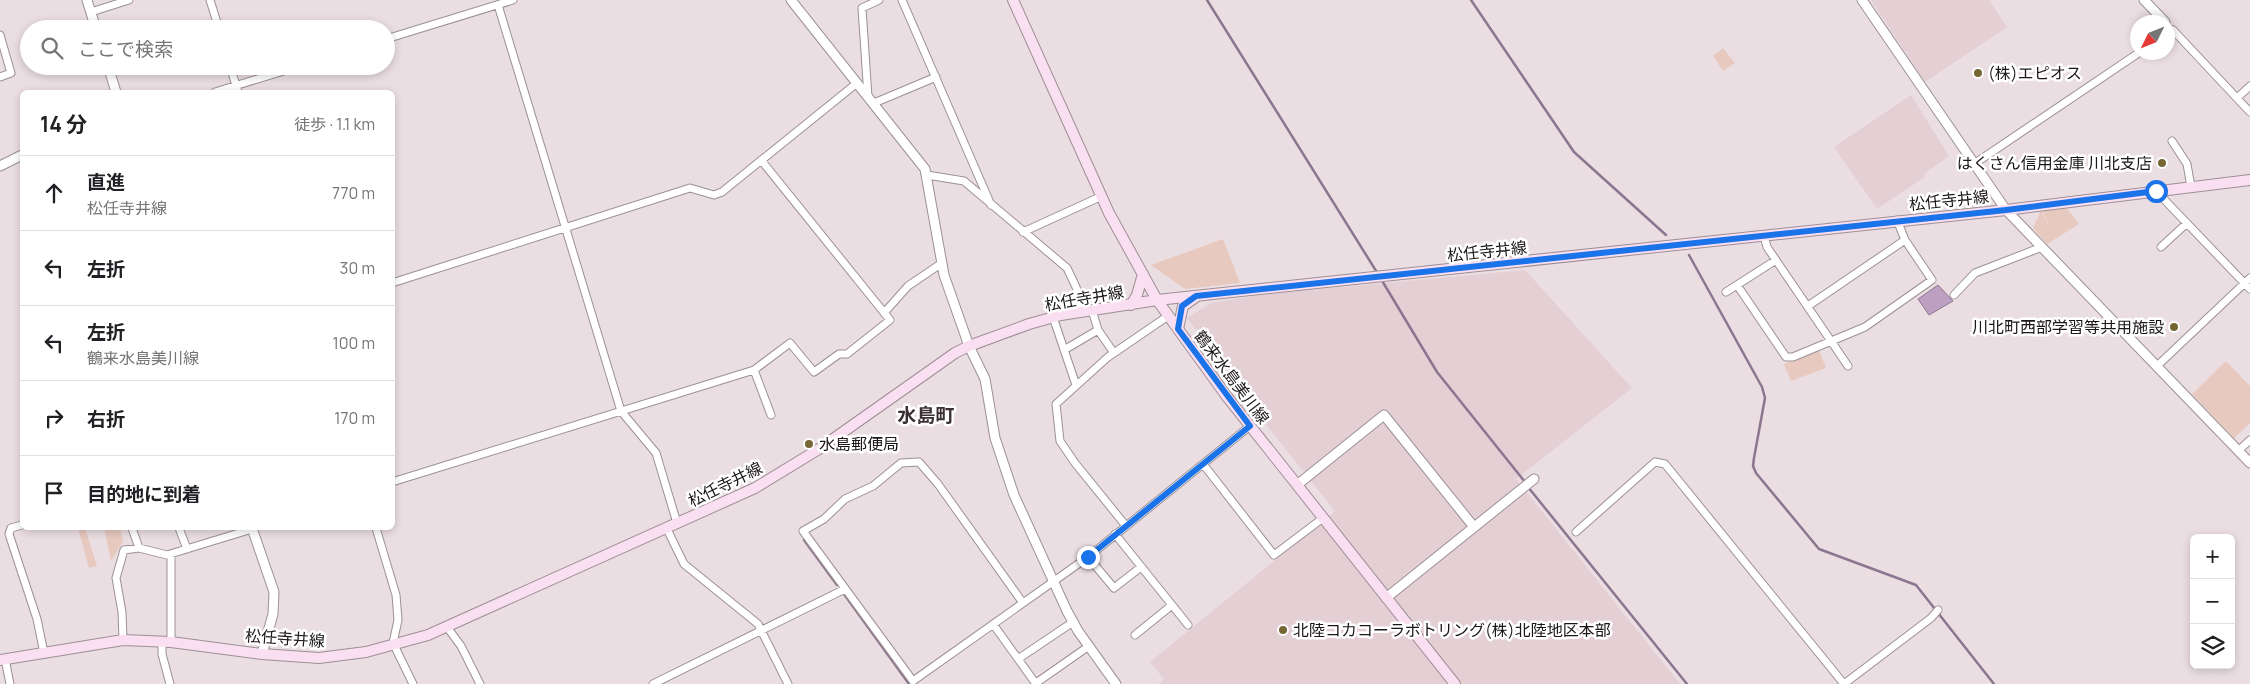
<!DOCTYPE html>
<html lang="ja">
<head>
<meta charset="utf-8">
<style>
  :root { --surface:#fff; --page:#f6f6f6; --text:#202124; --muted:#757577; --line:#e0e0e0 }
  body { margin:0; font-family:Manrope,"Noto Sans JP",sans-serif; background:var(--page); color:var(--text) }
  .controls { position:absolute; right:15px; bottom:15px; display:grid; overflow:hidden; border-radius:8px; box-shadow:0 2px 8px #0003 }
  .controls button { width:45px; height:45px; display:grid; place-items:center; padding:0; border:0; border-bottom:1px solid var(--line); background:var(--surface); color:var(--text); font:25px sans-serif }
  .compass { position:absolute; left:2130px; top:15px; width:45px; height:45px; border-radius:50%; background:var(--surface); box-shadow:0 2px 8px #0003; rotate:227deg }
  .stop { position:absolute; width:15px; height:15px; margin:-11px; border:4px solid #1a73e8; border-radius:50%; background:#fff }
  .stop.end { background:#1a73e8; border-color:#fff; box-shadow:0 1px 5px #0008 }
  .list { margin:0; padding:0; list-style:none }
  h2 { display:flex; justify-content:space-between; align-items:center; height:65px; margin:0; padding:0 20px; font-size:21px }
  h2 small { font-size:16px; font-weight:400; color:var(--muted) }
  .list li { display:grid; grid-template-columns:32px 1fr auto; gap:15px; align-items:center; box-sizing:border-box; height:75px; padding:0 20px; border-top:1px solid var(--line) }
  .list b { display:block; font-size:19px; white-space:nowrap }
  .list p { margin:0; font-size:16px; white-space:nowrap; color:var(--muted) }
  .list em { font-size:16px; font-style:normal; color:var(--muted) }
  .icon { flex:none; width:28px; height:28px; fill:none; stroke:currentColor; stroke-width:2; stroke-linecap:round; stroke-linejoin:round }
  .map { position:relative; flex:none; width:2250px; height:684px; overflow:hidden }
  .search { position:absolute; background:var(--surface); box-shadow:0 2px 8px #0003; left:20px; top:20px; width:375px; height:55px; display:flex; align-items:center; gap:12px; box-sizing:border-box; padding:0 18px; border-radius:28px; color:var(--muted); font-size:19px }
  .panel { position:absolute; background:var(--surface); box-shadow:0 2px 8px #0003; left:20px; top:90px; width:375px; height:440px; border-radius:8px }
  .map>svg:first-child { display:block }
  .built { fill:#e4cfd5 }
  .green { fill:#e7c9c0 }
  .water { fill:#bd9fc2; stroke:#8c768f }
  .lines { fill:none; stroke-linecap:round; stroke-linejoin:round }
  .stream { stroke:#8c768f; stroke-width:2.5 }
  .minor-casing { stroke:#9c9093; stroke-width:9 }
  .tertiary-casing { stroke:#9c9093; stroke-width:11 }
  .secondary-casing { stroke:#9c9093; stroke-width:12 }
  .minor { stroke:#fff; stroke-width:7 }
  .tertiary { stroke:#fff; stroke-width:9 }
  .secondary { stroke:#fadef1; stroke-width:10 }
  .route { stroke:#1a73e8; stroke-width:6 }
  .poi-dot { fill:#756634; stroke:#fff; stroke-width:2 }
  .labels { text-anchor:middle; stroke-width:5; stroke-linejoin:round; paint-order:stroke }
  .poi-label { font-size:16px; fill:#1b1617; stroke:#fff; text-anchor:start }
  .street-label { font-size:16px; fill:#1b1617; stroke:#fff }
  .quarter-label { font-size:19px; font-weight:bold; fill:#3a3033; stroke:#fff }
</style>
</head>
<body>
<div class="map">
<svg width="2250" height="684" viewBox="0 0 2250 684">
  <rect width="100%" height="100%" fill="#ebdee2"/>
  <!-- built -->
  <path class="built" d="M1871 0H1989L2007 27 1925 82Z
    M1911 95 1949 156 1924 174 1925 177 1877 209 1834 147Z
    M1525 270 1632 388 1516 479 1680 684H1158L1164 679 1150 662 1335 511 1264 422 1187 318 1211 303 1266 294Z"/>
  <!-- green -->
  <path class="green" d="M1723 48 1735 63 1723 71 1713 56Z
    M2066 207 2079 224 2047 244 2033 228 2041 210 2051 231 2042 209Z
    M1223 239 1240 283 1185 289 1151 265Z
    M1819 350 1826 368 1791 381 1784 364Z
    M2226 361 2250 386V423L2234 438 2192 394Z
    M78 528H85L97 566 89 568Z
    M104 528H120L123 542 111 561Z"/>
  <!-- water -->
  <path class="water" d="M1938 285 1953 301 1929 315 1918 299Z"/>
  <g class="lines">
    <!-- stream -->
    <path class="stream" d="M1207 0 1378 274
      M1471 0 1574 152 1666 235
      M1689 255 1762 387 1765 398 1754 458 1753 466 1756 473 1819 549 1916 585 1994 684
      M1381 279 1437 372 1525 482
      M1528 487 1687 684
      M804 540 837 585
      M844 594 909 684"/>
    <!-- minor casing -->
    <g class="minor-casing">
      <path id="minor" d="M210 0 219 29
        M902 0 991 205
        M498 5 621 411 656 453 677 523
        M91 12 129 0
        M2168 34 2173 30 2250 112
        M0 35 11 73 0 77
        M386 39 513 0
        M230 66 238 92
        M215 92 300 66
        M868 97 862 8 879 0
        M2237 98 2250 86
        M874 103 936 77
        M2172 141 2187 164 2191 187
        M1974 164 2140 52
        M927 175 964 181 1067 268 1076 287 1084 312
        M2156 191 2250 289
        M1023 232 1102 196
        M1764 236 1767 247 1848 366
        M2161 247 2187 223
        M392 283 690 188 714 195 722 192 857 83
        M1737 285 1786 357H1793L1865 327 1932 280 1905 240 1897 220
        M1726 292 1776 260
        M1954 295 1975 273 2042 247
        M1808 306 1905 240
        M1092 310 1098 330 1114 353
        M884 313 908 286 942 263
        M1053 317 1076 385
        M1064 350 1098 330
        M2157 366 2250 278
        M754 370 771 415
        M2238 451 2250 440
        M1203 464 1274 555 1323 518
        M392 482 754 370 790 343 814 372 839 354H847L890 320 761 160
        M22 525 11 528 9 534 37 619 44 653
        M1126 526 1075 463 1060 441 1056 404 1108 357 1168 316
        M666 527 684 564 758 624 788 684
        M132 528 139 548
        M179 528 187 549
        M376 528 396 595 398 620 393 643 413 684
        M1576 532 1655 462 1665 464 1844 684 1931 618 1938 610
        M1115 534 1188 625
        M171 554V642
        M1088 557 1114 588 1141 567
        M1023 603 938 484 919 462 901 463 873 486 845 499 824 519 803 531 913 681 1088 557 1250 426
        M993 624 1036 684
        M447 627 461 646 480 684
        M1135 635 1172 605
        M123 640 122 612 116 578 124 550 139 548 167 555 252 529
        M162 641V654L170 684
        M5 659 10 684
        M1018 659 1073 622
        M1036 683 1089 646
        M653 684 845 589"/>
    </g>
    <!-- tertiary casing -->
    <g class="tertiary-casing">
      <path id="tertiary" d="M87 0 96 29
        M791 0 925 169 944 275 969 346 985 379 995 438 1014 495 1067 611 1078 631 1116 684
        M1862 0 2006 210 2250 463
        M2144 0 2165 22
        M108 66 116 92
        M0 166 22 155
        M1297 485 1384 415 1474 527
        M252 528 274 592 273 614 262 654
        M1386 598 1534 479"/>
    </g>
    <!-- secondary casing -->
    <g class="secondary-casing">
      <path id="secondary" d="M1013 0 1109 213 1157 300 1228 398 1455 684
        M1131 305 1137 295 1143 274
        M1178 329 1183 306 1196 297
        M0 660 123 640 171 642 262 654 319 658 366 652 428 635 755 488 819 449 955 353 969 346 1029 324 1061 315 1157 300 2006 210 2250 180"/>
    </g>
    <!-- minor -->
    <use href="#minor" class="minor"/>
    <!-- tertiary -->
    <use href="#tertiary" class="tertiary"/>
    <!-- secondary -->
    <use href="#secondary" class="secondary"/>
  </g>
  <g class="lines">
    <!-- route -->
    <path class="route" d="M1088 557 1250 426 1178 329 1182 306 1196 296 2006 210 2156 191"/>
  </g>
  <!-- markers -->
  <g class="poi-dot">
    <circle cx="1978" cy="73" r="5"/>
    <circle cx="2162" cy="163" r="5"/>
    <circle cx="2174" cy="327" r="5"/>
    <circle cx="809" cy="444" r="5"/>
    <circle cx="1283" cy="630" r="5"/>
  </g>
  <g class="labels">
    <!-- poi labels -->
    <g class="poi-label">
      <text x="1988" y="79">(株)エピオス</text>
      <text x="2152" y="169" text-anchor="end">はくさん信用金庫 川北支店</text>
      <text x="2164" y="333" text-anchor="end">川北町西部学習等共用施設</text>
      <text x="819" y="450">水島郵便局</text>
      <text x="1293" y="636">北陸コカコーラボトリング(株)北陸地区本部</text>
    </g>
    <!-- street labels -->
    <g class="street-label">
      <text transform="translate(1949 200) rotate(-6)" y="6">松任寺井線</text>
      <text transform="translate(1487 251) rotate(-6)" y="6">松任寺井線</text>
      <text transform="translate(1084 298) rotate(-10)" y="6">松任寺井線</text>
      <text transform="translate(1232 377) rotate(53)" y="6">鶴来水島美川線</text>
      <text transform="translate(725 484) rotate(-26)" y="6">松任寺井線</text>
      <text transform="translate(285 638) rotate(4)" y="6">松任寺井線</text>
    </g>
    <!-- quarter labels -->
    <g class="quarter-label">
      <text x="926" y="422">水島町</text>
    </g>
  </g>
</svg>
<div class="controls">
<button>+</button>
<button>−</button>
<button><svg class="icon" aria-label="layers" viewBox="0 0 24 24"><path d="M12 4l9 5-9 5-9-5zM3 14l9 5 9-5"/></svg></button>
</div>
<svg class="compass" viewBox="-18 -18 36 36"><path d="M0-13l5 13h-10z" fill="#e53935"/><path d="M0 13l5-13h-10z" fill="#757577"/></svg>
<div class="stop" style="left:2156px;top:191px"></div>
<div class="stop end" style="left:1088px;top:557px"></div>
<div class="search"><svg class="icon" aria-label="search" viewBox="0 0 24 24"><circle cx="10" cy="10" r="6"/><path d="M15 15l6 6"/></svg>ここで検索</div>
<section class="panel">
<h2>14 分<small>徒歩 · 1.1 km</small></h2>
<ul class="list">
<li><svg class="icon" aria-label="ahead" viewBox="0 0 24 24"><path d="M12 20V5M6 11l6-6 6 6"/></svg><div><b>直進</b><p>松任寺井線</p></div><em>770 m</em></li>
<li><svg class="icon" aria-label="left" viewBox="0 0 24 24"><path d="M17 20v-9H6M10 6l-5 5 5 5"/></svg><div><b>左折</b></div><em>30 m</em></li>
<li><svg class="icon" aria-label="left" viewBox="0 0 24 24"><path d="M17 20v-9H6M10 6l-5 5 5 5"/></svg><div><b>左折</b><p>鶴来水島美川線</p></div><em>100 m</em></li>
<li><svg class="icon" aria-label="right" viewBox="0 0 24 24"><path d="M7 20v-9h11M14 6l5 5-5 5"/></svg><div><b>右折</b></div><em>170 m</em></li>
<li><svg class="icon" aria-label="arrive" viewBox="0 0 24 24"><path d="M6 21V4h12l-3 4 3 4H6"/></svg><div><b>目的地に到着</b></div></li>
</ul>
</section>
</div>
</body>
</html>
